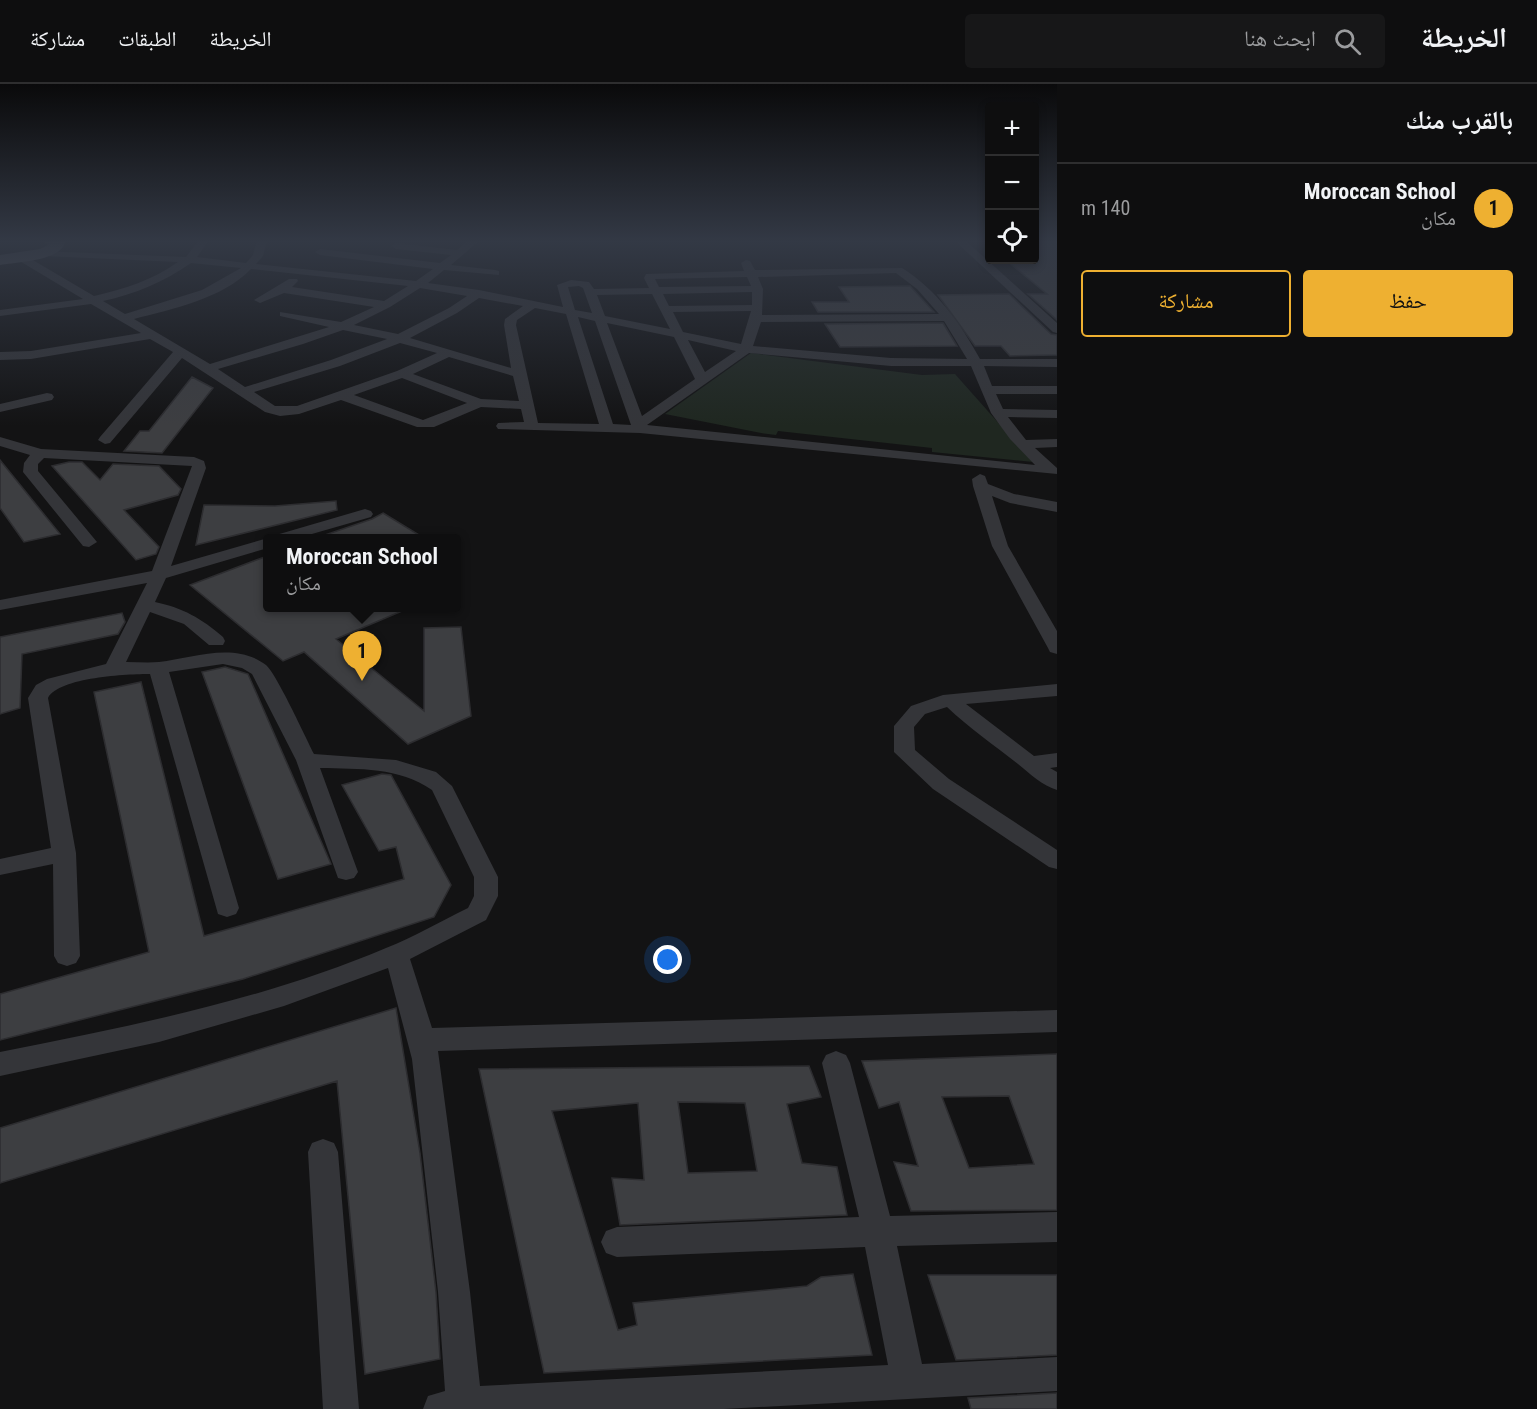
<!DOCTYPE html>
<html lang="ar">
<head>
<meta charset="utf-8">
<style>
  :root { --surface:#0e0e0f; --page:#171718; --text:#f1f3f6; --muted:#9b9c9e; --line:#2e2e2f; --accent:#eeb031 }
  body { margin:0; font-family:"Roboto Condensed","Noto Naskh Arabic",sans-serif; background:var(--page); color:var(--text); direction:rtl }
  .controls { position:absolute; right:18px; top:18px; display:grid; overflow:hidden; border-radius:6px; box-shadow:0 3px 9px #0003 }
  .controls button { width:54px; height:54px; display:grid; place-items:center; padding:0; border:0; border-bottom:2px solid var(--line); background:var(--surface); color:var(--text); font:30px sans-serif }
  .you { position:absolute; left:668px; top:876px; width:21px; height:21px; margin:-15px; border:4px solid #fff; border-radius:50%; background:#1a73e8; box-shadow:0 0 0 9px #1a73e833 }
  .badge { display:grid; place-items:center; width:39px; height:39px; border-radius:50%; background:var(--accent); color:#111; font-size:20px; font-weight:700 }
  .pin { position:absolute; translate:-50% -50px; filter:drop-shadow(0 2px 3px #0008) }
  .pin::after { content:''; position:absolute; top:32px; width:21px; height:18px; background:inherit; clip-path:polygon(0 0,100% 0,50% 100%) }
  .popup { position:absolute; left:263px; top:450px; width:198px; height:78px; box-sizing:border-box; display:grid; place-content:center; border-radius:6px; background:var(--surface); filter:drop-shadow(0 2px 4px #0005); font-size:20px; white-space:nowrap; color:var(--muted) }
  .popup b { font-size:22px; color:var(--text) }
  .popup::after { content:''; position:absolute; left:50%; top:100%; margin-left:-12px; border:12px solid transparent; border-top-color:var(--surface) }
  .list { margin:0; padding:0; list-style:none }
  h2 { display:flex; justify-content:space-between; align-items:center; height:78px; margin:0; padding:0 24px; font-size:26px }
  h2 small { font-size:20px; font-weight:400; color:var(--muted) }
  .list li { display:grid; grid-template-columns:39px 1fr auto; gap:18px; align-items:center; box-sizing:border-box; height:90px; padding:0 24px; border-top:2px solid var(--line) }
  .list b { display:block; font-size:22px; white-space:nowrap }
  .list p { margin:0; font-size:20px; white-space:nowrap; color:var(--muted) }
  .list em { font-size:20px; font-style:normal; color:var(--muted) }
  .actions { display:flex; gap:12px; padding:18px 24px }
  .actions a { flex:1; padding:14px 0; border:2px solid var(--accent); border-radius:6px; text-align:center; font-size:21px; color:var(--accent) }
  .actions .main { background:var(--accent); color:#111 }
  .icon { flex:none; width:33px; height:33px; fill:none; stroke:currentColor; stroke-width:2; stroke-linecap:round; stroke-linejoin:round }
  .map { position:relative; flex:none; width:1057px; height:1325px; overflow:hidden; direction:ltr }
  header { display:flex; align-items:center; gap:36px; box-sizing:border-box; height:84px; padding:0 30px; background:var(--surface); border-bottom:2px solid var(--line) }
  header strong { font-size:28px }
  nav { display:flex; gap:33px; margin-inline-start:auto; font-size:21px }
  .search { width:420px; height:54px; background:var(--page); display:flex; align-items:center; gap:15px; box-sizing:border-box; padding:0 21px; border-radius:6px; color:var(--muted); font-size:22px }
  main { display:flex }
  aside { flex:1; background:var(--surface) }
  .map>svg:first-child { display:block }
  .green { fill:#1f2720 }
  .building { fill:#3d3e41; stroke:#2d2d30; stroke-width:1.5; fill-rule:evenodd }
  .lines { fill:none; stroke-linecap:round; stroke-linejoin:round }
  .minor { fill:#343539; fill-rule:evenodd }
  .primary { fill:#505258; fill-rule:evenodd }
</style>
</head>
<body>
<header>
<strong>الخريطة</strong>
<div class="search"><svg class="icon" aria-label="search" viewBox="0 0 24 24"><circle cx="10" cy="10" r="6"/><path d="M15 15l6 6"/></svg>ابحث هنا</div>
<nav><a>الخريطة</a><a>الطبقات</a><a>مشاركة</a></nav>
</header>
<main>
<aside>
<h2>بالقرب منك<small></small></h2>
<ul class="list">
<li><span class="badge">1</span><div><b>Moroccan School</b><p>مكان</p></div><em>140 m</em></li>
</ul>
<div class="actions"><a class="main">حفظ</a><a>مشاركة</a></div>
</aside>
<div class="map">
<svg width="1057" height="1325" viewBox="0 0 1057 1325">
  <rect width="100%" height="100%" fill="#131314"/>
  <!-- green -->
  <path class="green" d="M751 269 922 291 955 290 1033 378 932 368V364L778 347 776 351 761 349 665 330Z"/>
  <!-- building -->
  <path class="building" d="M1035 156H1057V236L1028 210H1047L1006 176H1035Z
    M910 202 934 228H818L812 218H849L839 203Z
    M1009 210 1051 250 1057 251V271L1010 272 1001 262H975L938 211Z
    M943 239 957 262 840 263 825 240Z
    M192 293 213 304 162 369 124 367 140 347H149Z
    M0 376 60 450 24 458 0 424Z
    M69 378H82L100 396 113 380 159 382 181 405 178 411 124 426 159 463 156 470 136 476 52 382Z
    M336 417 337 426 196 461 204 421 275 422Z
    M383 429 424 454H319V453L372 435Z
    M267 472V524H409L336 555 424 627V544L461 543 471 632 408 660 304 568 283 577 190 501Z
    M122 529 125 538 118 550 22 570 20 624 0 630V553Z
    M225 583 248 590 331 780 278 795 202 588Z
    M141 598 204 852 404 795 396 763 379 767 342 701 382 690 391 691 451 801 434 833 243 895 0 956V910L149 868 94 608Z
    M396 924 420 1069 436 1208 440 1275 365 1290 337 997 0 1099V1044Z
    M1057 970V1126L911 1127 894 1078 918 1082 899 1018 879 1024 862 977ZM1009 1012 1034 1080 969 1084 942 1013Z
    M809 982 821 1013 787 1020 802 1079 837 1083 847 1131 620 1141 612 1094 644 1096 638 1019 552 1027 618 1246 637 1241 633 1219 807 1202 821 1193 853 1190 872 1271 544 1289 479 985ZM678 1018 745 1019 757 1087 688 1089Z
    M928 1191H1057V1271L956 1276Z
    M1057 1309V1325H971L968 1314Z"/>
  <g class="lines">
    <!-- minor -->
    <path class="minor" d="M199 156H209L197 173 246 179 253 171 257 156H267L263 172 256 180 416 197 433 185 320 171 315 168 320 165 440 179 451 171 396 165 391 162 396 159 457 166 469 156H480L451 181 495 186 499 187V191L444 186 428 199 479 206 563 223 557 201 571 196 589 198 594 205 649 204 644 194 646 190 744 187 741 179 746 176 750 177 755 186 902 184C936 205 961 240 980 275H1057V283L984 282 992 302H1057V310H996L1003 325 1057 326V334L1008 333 1026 356 1057 355V363L1035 364 1057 384V390L640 349 498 345 496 342 498 339 524 338 521 325 481 323 434 343H417L341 316 299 330 280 332 265 328 182 274 110 359 105 360 98 356 100 353 173 268 150 255 31 275 0 276V268L31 267 141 249 91 220 0 232V226L83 215 18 176V172H26L94 212C124 205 153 196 178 178L44 172 39 169 40 167 186 173ZM191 179 241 184 202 206 125 230 103 217C135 210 164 198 191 179ZM251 185 408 202 384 217 292 203 298 197 297 195H289L254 216 260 219 284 209 374 223 341 238 280 228V232L329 243 210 280 134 235C172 225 222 215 251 185ZM896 189 917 205 939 230 762 231 763 205 758 193ZM747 193 751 202 659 203 655 195ZM579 202 583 204 592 229 575 226 568 203ZM420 204 467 212 449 224 398 250 354 241 390 223ZM752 208V221L669 222 663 210ZM652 210 670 245 605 232 597 211ZM479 214 523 222 505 235 504 241 511 284 410 254 457 229ZM535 224 566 230 599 340 538 339 516 241 517 236ZM751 227 741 260 683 248 673 228ZM578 233 595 237 631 341 613 340ZM944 237 967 275 891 274 753 262 761 238ZM607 239 674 253 695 295 642 332ZM343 246 387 255 331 276 245 303 218 285 303 260ZM688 256 736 267 705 288ZM400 259 437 269 397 287 297 322H275L254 308 340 282ZM749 269 891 282H971L991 329 1010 355 1035 381 647 341ZM449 273 513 292 519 317 481 315 413 290ZM402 294 467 319 423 336 354 311Z
      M954 156H965L1057 239V249L1053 248Z
      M47 309 52 310 54 313 52 316 0 328V320Z
      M0 353 41 365 194 373 204 377 206 384 171 482 268 454H270H268V464L166 494 155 518C183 524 201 534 223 553L225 557 223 561H209L184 540 150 528 126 578C137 578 148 579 159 578 192 574 235 557 266 581 276 589 306 654 314 670L396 676 436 688 452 702 498 793V812L486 836 410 875 432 944 1057 926V948L438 967 470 1208 480 1302 888 1281 865 1163 617 1173 606 1169 601 1158 606 1147 617 1143 859 1133 822 979 826 971 836 967 846 971 850 979 890 1132 1057 1128V1158L897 1162 922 1280 1057 1273V1307L724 1325H423L428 1312 445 1307 438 1208 412 975 388 884 284 922 159 958 0 992V968C131 942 263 916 386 864 414 853 441 837 468 824L474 812V793L432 706C399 683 359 685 320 684L358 788 354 794 346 796 338 794 296 676 252 590 242 584 223 580 169 588 239 824 236 830 227 833 218 830 150 590C128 590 59 593 48 614L76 769 80 872 76 879 67 882 58 879 54 872 53 780 0 791V775L51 764 28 614 36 601 47 595 106 580 147 499 0 526V516L152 487 192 382 44 374 38 380V387L97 458 89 463 83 462 23 388 24 379 30 371 0 362Z
      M980 390 985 392 988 400 1014 410 1057 418V428L1010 419 992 412 1008 462 1057 547V570L1050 568 1048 564 992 462 973 402 972 395Z
      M365 425 371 427 373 430 371 433 298 454H274L276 451Z
      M1057 600V612L966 620 1034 672 1057 669V683L1050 684 1057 688V706C1043 702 1029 689 1018 680 994 661 969 644 947 623L925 630 914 643 915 666 949 695 1057 766V785L1049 783 933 705 894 668V642L911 622 943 611Z
      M323 1055 334 1059 338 1068 359 1325H323L308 1068 312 1059Z"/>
    <!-- primary -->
    <path class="primary" d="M42 156H63L65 159C59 177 17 178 0 181V171L40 165 48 161Z"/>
  </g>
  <!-- sky -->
  <linearGradient id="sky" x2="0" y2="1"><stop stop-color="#0a0a0b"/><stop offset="0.46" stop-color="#333945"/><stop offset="1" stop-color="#333945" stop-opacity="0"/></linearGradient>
  <rect width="1057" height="342" fill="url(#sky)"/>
</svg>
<div class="controls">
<button>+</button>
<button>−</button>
<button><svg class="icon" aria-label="locate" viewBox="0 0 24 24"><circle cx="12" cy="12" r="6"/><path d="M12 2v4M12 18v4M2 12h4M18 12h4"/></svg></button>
</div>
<div class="you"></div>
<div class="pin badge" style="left:362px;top:597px">1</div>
<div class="popup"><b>Moroccan School</b>مكان</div>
</div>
</main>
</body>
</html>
